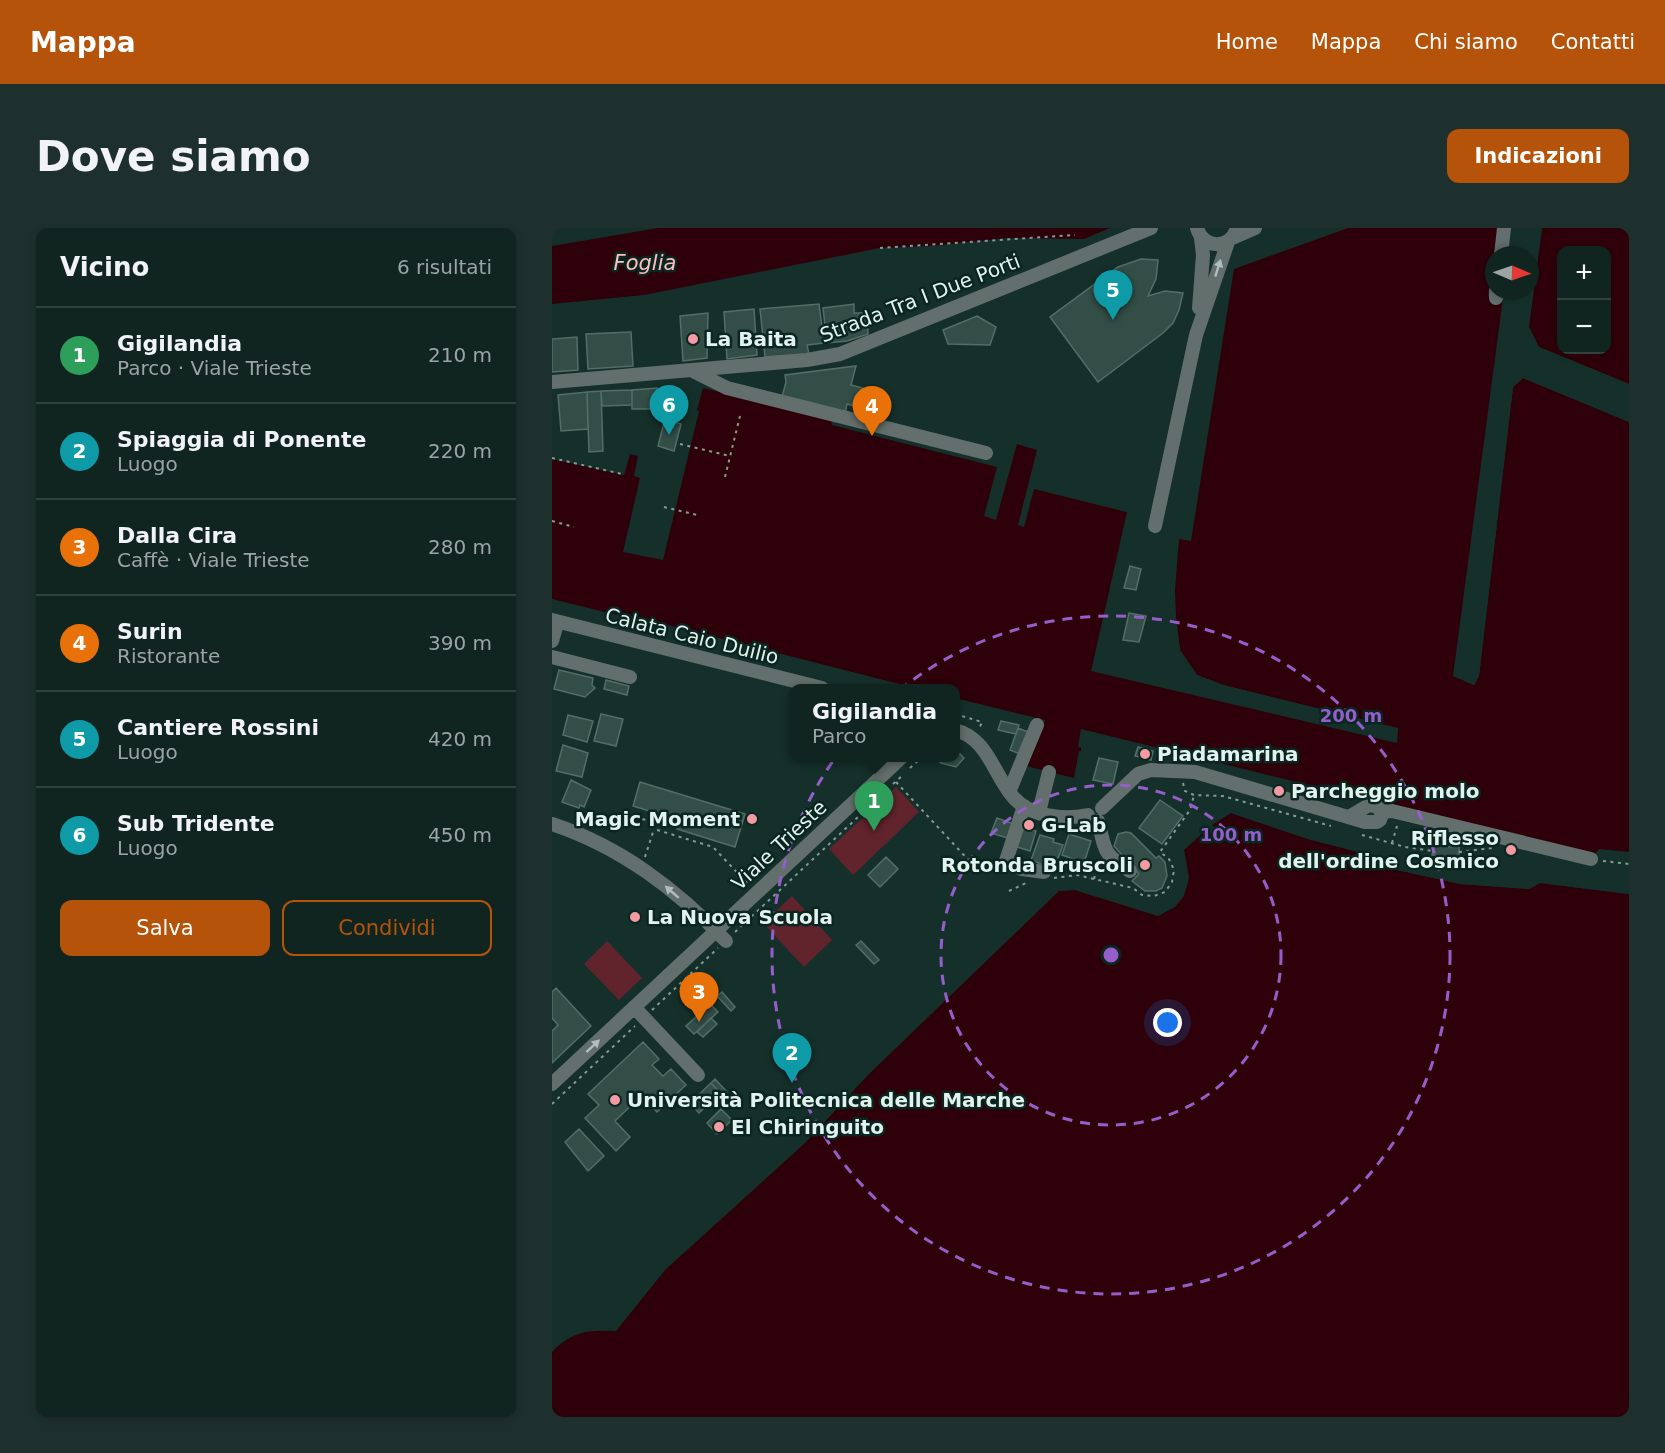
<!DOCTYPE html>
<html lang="it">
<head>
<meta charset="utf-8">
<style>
  :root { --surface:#102420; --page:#1e302d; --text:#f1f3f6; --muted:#9ca4a5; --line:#30413e; --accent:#b45309 }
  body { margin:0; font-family:"DejaVu Sans",sans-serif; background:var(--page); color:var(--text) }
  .controls { position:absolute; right:18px; top:18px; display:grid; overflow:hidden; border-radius:12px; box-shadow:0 3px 9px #0003 }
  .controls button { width:54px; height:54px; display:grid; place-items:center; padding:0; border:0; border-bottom:2px solid var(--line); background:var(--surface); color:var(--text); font:30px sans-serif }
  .compass { position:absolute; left:933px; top:18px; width:54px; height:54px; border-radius:50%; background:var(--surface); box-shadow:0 3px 9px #0003; rotate:92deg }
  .you { position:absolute; left:616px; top:795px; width:21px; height:21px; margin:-15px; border:4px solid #fff; border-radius:50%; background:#1a73e8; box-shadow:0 0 0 9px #1a73e833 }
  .badge { display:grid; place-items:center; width:39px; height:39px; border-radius:50%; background:var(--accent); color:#fff; font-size:20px; font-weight:700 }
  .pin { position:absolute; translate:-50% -50px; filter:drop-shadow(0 2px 3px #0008) }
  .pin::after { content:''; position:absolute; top:32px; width:21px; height:18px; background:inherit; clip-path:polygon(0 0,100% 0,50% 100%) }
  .popup { position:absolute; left:237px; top:456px; width:171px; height:78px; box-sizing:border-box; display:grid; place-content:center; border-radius:12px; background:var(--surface); filter:drop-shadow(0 2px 4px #0005); font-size:20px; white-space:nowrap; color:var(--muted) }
  .popup b { font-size:22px; color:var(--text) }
  .popup::after { content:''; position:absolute; left:50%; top:100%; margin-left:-12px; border:12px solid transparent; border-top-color:var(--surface) }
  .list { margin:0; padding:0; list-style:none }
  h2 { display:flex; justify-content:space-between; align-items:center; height:78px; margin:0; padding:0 24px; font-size:26px }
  h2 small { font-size:20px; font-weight:400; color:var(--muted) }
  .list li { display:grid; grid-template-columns:39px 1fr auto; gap:18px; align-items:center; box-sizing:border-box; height:96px; padding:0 24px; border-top:2px solid var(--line) }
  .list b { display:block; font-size:22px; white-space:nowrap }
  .list p { margin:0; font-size:20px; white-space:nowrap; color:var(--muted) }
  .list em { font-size:20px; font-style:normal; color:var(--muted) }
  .actions { display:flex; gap:12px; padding:18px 24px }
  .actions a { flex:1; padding:14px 0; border:2px solid var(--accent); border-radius:12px; text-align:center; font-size:21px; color:var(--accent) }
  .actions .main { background:var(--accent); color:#fff }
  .map { position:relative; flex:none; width:1077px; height:1189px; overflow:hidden; border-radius:12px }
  header { display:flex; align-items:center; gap:36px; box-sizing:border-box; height:84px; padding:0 30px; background:var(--accent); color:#fff }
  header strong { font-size:28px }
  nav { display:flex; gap:33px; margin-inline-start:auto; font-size:21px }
  .intro { display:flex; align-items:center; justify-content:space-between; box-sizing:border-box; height:144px; padding:0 36px }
  h1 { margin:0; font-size:42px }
  .button { padding:15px 27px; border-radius:12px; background:var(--accent); color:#fff; font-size:21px; font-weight:700 }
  main { display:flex; gap:36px; padding:0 36px }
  aside { flex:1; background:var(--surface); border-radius:12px; box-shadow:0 3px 9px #0003 }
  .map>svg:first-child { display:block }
  .green { fill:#61232c }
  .water { fill:#2e010a; fill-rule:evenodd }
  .pier { fill:#15302a }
  .building { fill:#334e47; stroke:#526e67; stroke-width:1.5 }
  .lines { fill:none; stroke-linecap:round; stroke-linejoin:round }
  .path { stroke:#859a95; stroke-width:2; stroke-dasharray:3 4.5; stroke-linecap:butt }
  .minor { stroke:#636f6c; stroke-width:14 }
  .oneway { fill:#afbeba }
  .ring { fill:none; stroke:#955ecb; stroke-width:3; stroke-dasharray:10 8 }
  .poi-dot { fill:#f49aa2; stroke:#0b2620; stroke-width:2 }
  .labels { text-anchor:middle; stroke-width:5; stroke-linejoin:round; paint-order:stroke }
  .street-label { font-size:20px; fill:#e2f2ee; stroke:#0b2620 }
  .poi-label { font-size:20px; font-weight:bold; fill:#e2f2ee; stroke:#0b2620; text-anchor:start }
  .water-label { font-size:21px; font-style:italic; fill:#febfc3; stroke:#0b2620 }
  .centre { fill:#955ecb; stroke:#0b2620; stroke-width:3 }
  .ring-label { font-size:18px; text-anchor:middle; font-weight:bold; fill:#955ecb; stroke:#0b2620; stroke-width:5; stroke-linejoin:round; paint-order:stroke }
</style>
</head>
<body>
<header>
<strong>Mappa</strong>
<nav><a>Home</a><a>Mappa</a><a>Chi siamo</a><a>Contatti</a></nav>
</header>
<div class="intro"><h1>Dove siamo</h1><a class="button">Indicazioni</a></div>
<main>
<aside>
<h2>Vicino<small>6 risultati</small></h2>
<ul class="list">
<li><span class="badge" style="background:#2e9e5b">1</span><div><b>Gigilandia</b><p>Parco · Viale Trieste</p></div><em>210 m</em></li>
<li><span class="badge" style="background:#0f9aa8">2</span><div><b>Spiaggia di Ponente</b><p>Luogo</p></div><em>220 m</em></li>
<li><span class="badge" style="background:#e8710a">3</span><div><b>Dalla Cira</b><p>Caffè · Viale Trieste</p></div><em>280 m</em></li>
<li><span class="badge" style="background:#e8710a">4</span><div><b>Surin</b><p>Ristorante</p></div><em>390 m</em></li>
<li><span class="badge" style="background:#0f9aa8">5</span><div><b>Cantiere Rossini</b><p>Luogo</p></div><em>420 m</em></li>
<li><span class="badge" style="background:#0f9aa8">6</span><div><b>Sub Tridente</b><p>Luogo</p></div><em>450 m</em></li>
</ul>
<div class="actions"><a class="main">Salva</a><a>Condividi</a></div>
</aside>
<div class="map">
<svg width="1077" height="1189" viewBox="0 0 1077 1189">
  <rect width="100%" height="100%" fill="#15302a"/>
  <!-- green -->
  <path class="green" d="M344 559 367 584 301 647 277 621Z
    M240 668 280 712 252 739 211 695Z
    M55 713 90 750 67 772 32 736Z"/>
  <!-- water -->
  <path class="water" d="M106 0H558L532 11 456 10 380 18 328 20 92 67 0 76V18Z
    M796 0H946L936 68 951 70 901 448 922 457 927 448 961 159 971 150 1077 194V624L1047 621 1042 627 529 501 526 519H529V523H527L522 550 474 538 493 492 403 470V460H363L68 385 65 387 0 371V231L72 247 78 226 86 228 82 248 88 250 71 324 111 332 147 183 145 182 151 160 279 191 280 197 445 239 432 288 444 292 465 216 485 222 466 297 472 299 482 261 575 284 539 443 845 515 846 501 671 457 645 447 628 422 624 388 623 362 627 311 639 313 682 41Z
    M990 0H1077V156L987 119 976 99ZM1010 22H1054V122H1010Z
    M679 585 756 611 822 628 824 634 841 641 908 656 977 661 988 655 1077 666V1189H0V1124C20 1103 36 1102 64 1103L113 1042 253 915 316 847 507 663 523 662 607 688C638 662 640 662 632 622L654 602 664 608 668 604 660 597Z"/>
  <!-- pier -->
  <path class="pier" d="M987 0H990L977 99 987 119 1077 156V159L984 120 973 99Z
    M971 147 1077 190V194L971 150 961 159 927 448 922 457 912 453V450L921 454 924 447 958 159Z
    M623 404 626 407 628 422 645 447 671 457 846 500V504L670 460 643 450 625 423Z
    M679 582 757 608 823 625 827 632 842 639 908 653 977 658 988 652 1077 663V666L988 655 977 661 908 656 841 641 824 634 822 628 756 611 679 585H672Z
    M630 628 633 630 637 649 632 668 623 679 606 688 523 662 503 663 507 660 523 659 606 685 621 676 629 666 634 649Z"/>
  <!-- building -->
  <path class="building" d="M589 31 606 32 604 51 596 68 613 63 631 65 627 82 621 95 611 105 546 154 498 89 566 39Z
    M267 76 272 115 255 117 257 126 213 129 208 81Z
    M302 76V85H315L316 106 295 113 275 115 271 80Z
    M202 81 205 127 175 131 172 84Z
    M156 85 155 130 131 133 128 88Z
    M425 88 444 99 438 117 396 116 391 102Z
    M79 104 81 138 36 141 34 106Z
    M25 109 26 142 0 144V111Z
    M304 138 299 157 333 166 328 185 295 176 293 185 230 169 234 154 233 147Z
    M105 160 102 181H80V162Z
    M80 162V177L50 178 49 163Z
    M49 163 51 223 37 224 35 164Z
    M35 164 36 201 9 203 6 167Z
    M113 191 129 196 122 223 106 218Z
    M578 338 589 341 584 362 572 360Z
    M577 385 594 388 587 414 571 412Z
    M7 442 41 450 40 457 43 460 33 469 2 461Z
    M54 452 77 458 75 467 52 461Z
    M49 486 71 491 64 518 42 513Z
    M16 487 41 493 35 514 11 507Z
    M449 493 467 497 464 506 446 502Z
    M466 500 476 504 468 526 458 522Z
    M11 517 36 525 30 549 4 543Z
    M586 519 601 523 599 532 583 528Z
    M403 521 412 530 404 539 389 535 383 530H403Z
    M547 530 566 534 561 556 541 552Z
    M19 552 39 562 32 579 28 577 27 580 10 574Z
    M88 554 193 586 183 619 125 601 127 592 81 578Z
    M608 572 631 588 610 616 587 600Z
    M445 590 464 597 459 611 439 605Z
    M472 599 484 603 478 623 465 619Z
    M574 604 579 605 604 630 607 628 613 634 615 648 610 660 604 663H593L580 653 587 646 562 618 566 606Z
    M517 606 539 613 532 635 510 627Z
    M882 606 897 610 894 618 879 617Z
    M488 607 502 611 501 614 511 617 502 641 479 632Z
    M882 618 907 619V629L880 627Z
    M334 629 346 641 328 659 316 647Z
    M309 713 327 732 322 736 304 717Z
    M4 760 39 798 0 835V803L6 797 0 790V764Z
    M170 764 183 779 179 783 165 768Z
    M158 776 166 784 142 806 134 798Z
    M159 790 165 796 151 809 145 804Z
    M91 814 107 831 100 837 111 848 119 841 134 857 105 884 90 867 63 893 78 909 64 923 33 890 47 877 36 866Z
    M163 851 175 864 171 868 159 855Z
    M159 855 168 865 147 885 138 875Z
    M169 881 180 892 165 906 155 895Z
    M27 901 52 928 36 943 13 914Z"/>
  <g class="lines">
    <!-- path -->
    <path class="path" d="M328 20 523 7
      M128 216 178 228
      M0 230 70 246
      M173 249 188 188
      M112 279 145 287
      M0 293 22 299
      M403 486 430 494 427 501
      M358 540 369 530
      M344 554 422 638
      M631 555 633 563 642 567 671 568 779 598
      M341 556 350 548
      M76 589 81 588 103 595 102 601 161 619 196 656
      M810 607 853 619 881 623
      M840 615 845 598
      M907 624 940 620
      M93 629 102 601
      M1051 633 1077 636
      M502 650 525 647 581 660 590 667 602 668 613 664 620 654 622 642 617 631 608 624 638 582 642 567
      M542 651 547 634
      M457 663 476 654
      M183 704 321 575
      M100 782 166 720
      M0 876 83 798"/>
    <!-- minor -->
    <path class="minor" d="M645 0C651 21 678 22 685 0
      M680 10 703 0
      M949 27 952 0
      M944 70V63
      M647 80 651 27 649 10
      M143 144 175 160 434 225
      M0 154 255 132 288 126 599 0
      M603 298 644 107 676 14
      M0 392 270 460
      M0 413 4 399 2 393
      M0 429 78 449
      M403 502C436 510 442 548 462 570 479 589 512 592 536 587
      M457 564 485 497
      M472 578 453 636 470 641 492 644
      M550 580 586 546 599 542 643 544 813 594H825L828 592 830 586 826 579 817 577 797 589
      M487 584 497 544
      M829 584 840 583 1039 631
      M546 593C554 624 550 625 578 643
      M0 596C69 619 124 661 174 713
      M82 779 146 847
      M0 856 349 530"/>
  </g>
  <!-- one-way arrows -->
  <defs><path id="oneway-solid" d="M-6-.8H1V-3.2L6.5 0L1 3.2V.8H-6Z" transform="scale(1.5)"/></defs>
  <g class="oneway">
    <use href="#oneway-solid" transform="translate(666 40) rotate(-72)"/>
    <use href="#oneway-solid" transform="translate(120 664) rotate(-139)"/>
    <use href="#oneway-solid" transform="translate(41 818) rotate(-43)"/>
  </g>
  <!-- distance rings -->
  <g class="ring">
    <circle cx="559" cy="727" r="170"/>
    <circle cx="559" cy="727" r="339"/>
  </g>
  <!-- markers -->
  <g class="poi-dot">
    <circle cx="141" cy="111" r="6"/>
    <circle cx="593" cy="526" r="6"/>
    <circle cx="727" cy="563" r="6"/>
    <circle cx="200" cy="591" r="6"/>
    <circle cx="477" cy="597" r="6"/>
    <circle cx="959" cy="622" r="6"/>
    <circle cx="593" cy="637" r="6"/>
    <circle cx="83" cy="689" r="6"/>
    <circle cx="63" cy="872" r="6"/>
    <circle cx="167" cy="899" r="6"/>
  </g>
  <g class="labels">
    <!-- street labels -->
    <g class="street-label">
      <text transform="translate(368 70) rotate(-21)" y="7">Strada Tra I Due Porti</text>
      <text transform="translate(140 408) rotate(14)" y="7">Calata Caio Duilio</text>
      <text transform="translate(227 617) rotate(-43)" y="7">Viale Trieste</text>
    </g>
    <!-- poi labels -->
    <g class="poi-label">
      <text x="153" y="118">La Baita</text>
      <text x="605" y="533">Piadamarina</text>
      <text x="739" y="570">Parcheggio molo</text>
      <text x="188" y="598" text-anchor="end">Magic Moment</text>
      <text x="489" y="604">G-Lab</text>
      <text x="947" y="617" text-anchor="end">Riflesso<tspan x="947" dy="23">dell'ordine Cosmico</tspan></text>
      <text x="581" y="644" text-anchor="end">Rotonda Bruscoli</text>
      <text x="95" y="696">La Nuova Scuola</text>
      <text x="75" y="879">Università Politecnica delle Marche</text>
      <text x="179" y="906">El Chiringuito</text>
    </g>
    <!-- water labels -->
    <g class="water-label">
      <text x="93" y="42">Foglia</text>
    </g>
  </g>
  <circle cx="559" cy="727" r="9" class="centre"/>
  <g class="ring-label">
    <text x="799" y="494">200 m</text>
    <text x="679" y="613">100 m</text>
  </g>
</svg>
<div class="controls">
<button>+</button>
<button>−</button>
</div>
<svg class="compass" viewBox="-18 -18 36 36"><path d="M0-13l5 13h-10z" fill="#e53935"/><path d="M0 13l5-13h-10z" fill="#9ca4a5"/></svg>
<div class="you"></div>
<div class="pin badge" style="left:322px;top:603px;background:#2e9e5b">1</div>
<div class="popup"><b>Gigilandia</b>Parco</div>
<div class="pin badge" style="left:240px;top:855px;background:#0f9aa8">2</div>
<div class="pin badge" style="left:147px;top:794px;background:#e8710a">3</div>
<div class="pin badge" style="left:320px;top:208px;background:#e8710a">4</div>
<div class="pin badge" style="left:561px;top:92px;background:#0f9aa8">5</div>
<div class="pin badge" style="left:117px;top:207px;background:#0f9aa8">6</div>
</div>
</main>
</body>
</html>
